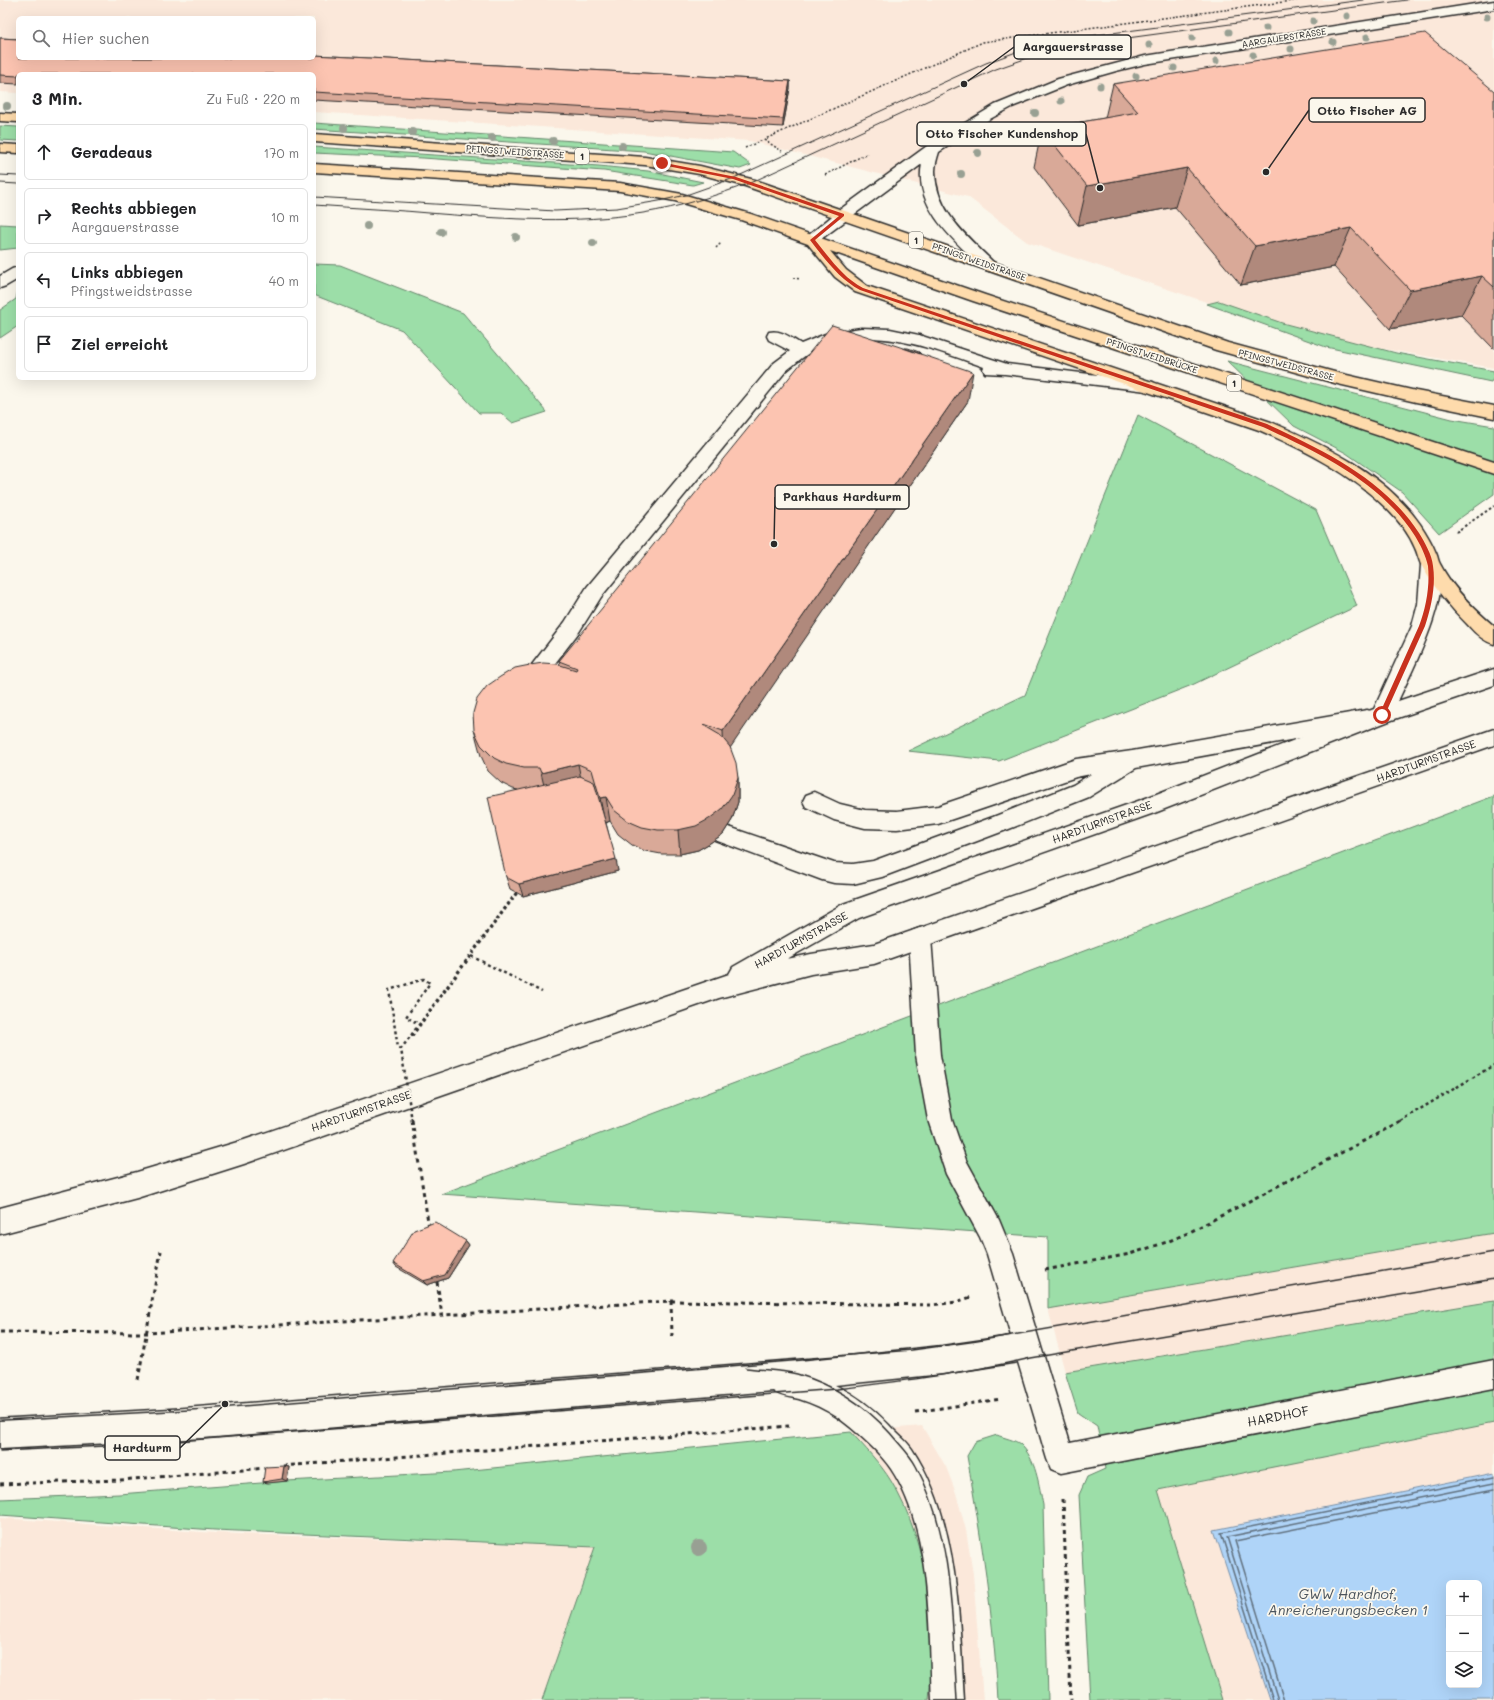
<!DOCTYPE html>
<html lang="de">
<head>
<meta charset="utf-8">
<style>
  :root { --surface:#fff; --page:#f6f6f6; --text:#202124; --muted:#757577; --line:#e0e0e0 }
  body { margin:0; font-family:Mali,sans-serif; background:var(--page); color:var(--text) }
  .controls { position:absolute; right:12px; bottom:12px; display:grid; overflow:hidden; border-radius:6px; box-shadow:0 4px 16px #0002 }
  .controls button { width:36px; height:36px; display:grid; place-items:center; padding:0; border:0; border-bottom:1px solid var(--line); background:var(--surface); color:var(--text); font:20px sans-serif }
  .stop { position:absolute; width:12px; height:12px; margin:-9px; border:3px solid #c8321e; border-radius:50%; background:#fff }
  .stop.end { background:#c8321e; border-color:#fff; box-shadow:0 1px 4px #0008 }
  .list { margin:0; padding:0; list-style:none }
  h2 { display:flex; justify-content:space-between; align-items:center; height:52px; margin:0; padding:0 16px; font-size:17px }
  h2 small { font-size:13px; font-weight:400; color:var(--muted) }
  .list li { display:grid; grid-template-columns:26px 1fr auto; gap:12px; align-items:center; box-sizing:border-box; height:56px; margin:0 8px 8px; padding:0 8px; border:1px solid var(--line); border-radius:6px }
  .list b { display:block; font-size:15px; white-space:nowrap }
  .list p { margin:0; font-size:13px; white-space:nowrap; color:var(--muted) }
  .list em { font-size:13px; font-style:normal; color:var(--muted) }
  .icon { flex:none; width:22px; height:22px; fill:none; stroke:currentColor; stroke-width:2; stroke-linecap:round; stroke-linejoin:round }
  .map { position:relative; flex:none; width:1494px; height:1700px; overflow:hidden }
  .search { position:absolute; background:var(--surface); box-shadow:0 4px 16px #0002; left:16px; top:16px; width:300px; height:44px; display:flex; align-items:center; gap:10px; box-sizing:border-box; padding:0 14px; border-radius:6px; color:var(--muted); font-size:15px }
  .panel { position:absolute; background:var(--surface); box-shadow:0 4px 16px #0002; left:16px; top:72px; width:300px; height:308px; border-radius:6px }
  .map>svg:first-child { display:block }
  .built { fill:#fbe8da; fill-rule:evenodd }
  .green { fill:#9cdea8; stroke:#64846a }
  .water { fill:#afd4f8; stroke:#7a90a6; fill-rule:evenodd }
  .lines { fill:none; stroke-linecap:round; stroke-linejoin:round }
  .shore { stroke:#606f7d; stroke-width:1.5 }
  .service-casing { stroke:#2b2b2b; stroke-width:3 }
  .minor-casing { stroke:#2b2b2b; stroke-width:3 }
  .tertiary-casing { stroke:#2b2b2b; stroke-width:3 }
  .primary-casing { stroke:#2b2b2b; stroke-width:3 }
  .path-far3 { stroke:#2b2b2b; stroke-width:1.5; stroke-dasharray:2 2; stroke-linecap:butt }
  .path-far2 { stroke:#2b2b2b; stroke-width:2; stroke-dasharray:2.5 2.5; stroke-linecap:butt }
  .path-far1 { stroke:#2b2b2b; stroke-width:2.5; stroke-dasharray:3 3; stroke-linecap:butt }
  .path { stroke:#2b2b2b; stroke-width:3; stroke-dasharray:4 4; stroke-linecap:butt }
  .service { fill:#fbf7ec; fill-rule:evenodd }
  .minor { fill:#fbf7ec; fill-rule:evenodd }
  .tertiary { fill:#fbf7ec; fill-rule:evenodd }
  .primary { fill:#fedbac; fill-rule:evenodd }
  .tram-far1 { stroke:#2b2b2b; stroke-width:1 }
  .tram { stroke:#2b2b2b; stroke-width:1.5 }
  .path-bridge-far1 { stroke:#2b2b2b; stroke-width:2.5; stroke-dasharray:3 3; stroke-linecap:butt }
  .path-bridge { stroke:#2b2b2b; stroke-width:3; stroke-dasharray:4 4; stroke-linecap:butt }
  .tree { fill:#98a093 }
  .wall { fill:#d9a998; stroke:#2b2b2b }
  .shaded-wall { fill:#b0897c; stroke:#2b2b2b }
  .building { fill:#fcc4b1; stroke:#2b2b2b }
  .route { fill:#c8321e }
  .labels { text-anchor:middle; stroke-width:3.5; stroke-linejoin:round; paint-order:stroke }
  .far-street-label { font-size:9px; fill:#2b2b2b; stroke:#fbf7ec }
  .shield { fill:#fbf7ec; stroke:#696865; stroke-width:1 }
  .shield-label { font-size:10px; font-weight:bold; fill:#2b2b2b }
  .street-label { font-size:11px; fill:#2b2b2b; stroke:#fbf7ec }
  .near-street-label { font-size:13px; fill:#2b2b2b; stroke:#fbf7ec }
  .near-water-label { font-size:14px; font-style:italic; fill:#4c555e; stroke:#fbf7ec }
  .leader { fill:none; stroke:#2b2b2b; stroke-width:1.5 }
  .callout-dot { fill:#2b2b2b; stroke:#fbf7ec; stroke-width:1.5 }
  .callout { fill:#fbf7ec; stroke:#2b2b2b; stroke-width:1.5 }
  .callout-label { font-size:12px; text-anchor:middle; font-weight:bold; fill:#2b2b2b }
</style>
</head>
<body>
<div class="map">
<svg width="1494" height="1700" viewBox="0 0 1494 1700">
  <rect width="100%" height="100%" fill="#fbf7ec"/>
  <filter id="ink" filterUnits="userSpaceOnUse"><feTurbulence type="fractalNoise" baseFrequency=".025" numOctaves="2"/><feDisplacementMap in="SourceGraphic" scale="8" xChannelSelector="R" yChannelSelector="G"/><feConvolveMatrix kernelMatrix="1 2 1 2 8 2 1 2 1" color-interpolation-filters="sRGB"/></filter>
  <g filter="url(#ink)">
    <!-- built -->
    <path class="built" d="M0 0H1494V368L1308 336 1027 242 968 197 750 141 314 112V74H18V93L0 92ZM18 18H314V58H18Z
      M1494 1233V1301L1352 1325 1065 1372 1048 1309Z
      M1494 1423V1473L1214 1530 1270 1700H1222L1158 1490Z
      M922 1426 946 1467 956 1493 966 1530 973 1574 983 1700H929L926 1574 920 1550 904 1505 891 1481 878 1462 851 1432Z
      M0 1518 216 1533 596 1547 542 1700H0Z"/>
    <!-- green -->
    <path class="green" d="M314 123 733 152 751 165 740 169 644 151 314 129Z
      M0 126 18 127V141L0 140Z
      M314 147 599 166 648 171 703 182 693 185 604 171 423 158 314 153Z
      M0 224 18 225V248L0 250Z
      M314 264 340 265 463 313 547 412 513 423 501 413H479L402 330 314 295Z
      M18 290V326L0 338V310L16 299Z
      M1219 301 1282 323 1396 353 1494 371V377L1491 382 1326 347 1207 304Z
      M1227 361 1452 419 1494 426V494L1439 533 1402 492 1346 453 1294 426Z
      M1138 415 1316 510 1357 606 1192 685 999 761 908 751 1025 695Z
      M1494 796V1233L1048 1309V1237L441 1194Z
      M1494 1301V1423L1158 1490 1222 1700H1090L1079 1495 1087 1477 1105 1469 1097 1426 1078 1413 1065 1372Z
      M851 1432C865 1448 880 1463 891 1481 930 1544 935 1628 929 1700H542L595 1547 215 1530 0 1515V1499L119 1494 287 1481 453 1472Z
      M997 1435C1004 1438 1015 1440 1020 1444 1036 1458 1039 1486 1043 1505L1048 1700H998C994 1618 981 1537 967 1456L975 1442Z"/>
    <!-- water -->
    <path class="water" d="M1494 1473V1700H1270L1214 1530ZM1449 1583H1479V1685H1449Z"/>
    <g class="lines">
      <!-- shore -->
      <path class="shore" d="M1273 1700 1221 1533 1494 1477
        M1278 1700 1227 1537 1494 1483
        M1284 1700 1235 1541 1494 1489"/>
      <!-- service casing -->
      <g class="service-casing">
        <path id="service" d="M18 267V279L6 286 0 288V276L12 269Z
          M861 328 890 329 919 335 1007 364 1147 381 1153 382 1155 386 1153 390 1147 391 1005 374 985 373 983 369 984 367C930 348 868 322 813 351 803 356 795 364 786 371L601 597 579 632 546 675 537 694 530 696 523 694 520 688 531 666 565 622 587 587 774 363 790 351 769 340 767 336 769 332C781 329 791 338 801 344L828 333Z
          M1367 710 1374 712 1377 718 1374 724 1367 726 1136 768 1089 797 1009 829 882 877 853 884 834 883 822 880 715 840 712 834 715 828 723 825 834 863 853 864 873 861 993 817 1073 785 1091 774 1076 777 938 824 897 829 865 828 834 820 806 807 803 801 806 795 814 792 840 804 865 810 897 811 938 806 1076 759 1132 751Z
          M920 928 928 931 931 938 940 1055 952 1120 966 1160 999 1220 1013 1254 1070 1443 1494 1360V1388L1061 1473 1051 1469 1047 1459 1018 1362 942 1374 835 1385C856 1395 873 1408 889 1425 896 1433 906 1440 912 1449 959 1520 959 1618 964 1700H932C929 1629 932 1530 891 1469 880 1452 854 1429 837 1417 825 1409 812 1403 799 1399 790 1397 780 1396 773 1391L203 1438 0 1449V1421L203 1410 800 1361 942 1346 1011 1336 987 1254 980 1237 946 1174 928 1120 916 1055 909 938 912 931Z"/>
      </g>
      <!-- minor casing -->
      <g class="minor-casing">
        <path id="minor" d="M1430 558 1437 560C1454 591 1412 671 1398 701L1494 669V685L1389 721 1157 812 859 918 787 959 811 954 874 944 1494 729V745L874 964 811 974 719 998 244 1164 137 1198 0 1234V1208L137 1172 244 1140 729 974 733 967 843 904 1141 800 1374 709 1412 626 1418 604 1421 565 1423 560Z"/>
      </g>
      <!-- tertiary casing -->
      <g class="tertiary-casing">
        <path id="tertiary" d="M1494 1V9L1145 64 1116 71 1067 85 1012 107 990 119 939 152C937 158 935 165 935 171 935 211 968 237 994 263L997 266 994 269 989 271 984 269C956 242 913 207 922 164L817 242 812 244 807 242 804 239 842 208 927 146 995 105 1058 79 1145 56Z"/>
      </g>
      <!-- primary casing -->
      <g class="primary-casing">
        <path id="primary" d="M0 113 18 114V122L0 121Z
          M314 134 645 157 700 166 755 180 1228 343 1338 373 1416 391 1494 406V418L1416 402 1338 384 1216 350 745 186 699 174 645 165 314 142Z
          M0 144 18 145V153L0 152Z
          M314 164 620 183 682 194 751 214 985 295 1494 462V474L973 301 830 251 846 270 867 286 1271 422C1326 446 1384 473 1420 524 1426 533 1432 543 1436 553 1438 557 1438 561 1440 564 1452 588 1474 609 1494 626V644C1483 641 1475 633 1468 625 1451 608 1435 589 1423 568 1419 562 1418 554 1415 548 1409 533 1398 520 1387 509 1351 473 1305 450 1259 430L855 292 835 277 808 244 741 220 675 201 620 191 314 172Z"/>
      </g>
      <!-- path-far3 -->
      <path class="path-far3" d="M764 140 782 151
        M745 148 983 42 1299 0
        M825 175 868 153
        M716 248 721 243
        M793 278 800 279"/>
      <!-- path-far2 -->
      <path class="path-far2" d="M1456 532 1494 506"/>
      <!-- path-far1 -->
      <path class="path-far1" d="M471 956 542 992
        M412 1036 517 893
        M401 1049 398 1048 389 990 424 979 430 983 406 1017 421 1025
        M1400 1121 1494 1065"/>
      <!-- path -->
      <path class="path" d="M1045 1270 1130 1254 1167 1242 1188 1233 1379 1133 1402 1120
        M437 1282 442 1315
        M671 1301 672 1336
        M0 1332 147 1333 671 1301 932 1305 956 1302 971 1297
        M138 1380 161 1251
        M915 1412 1001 1399
        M283 1466 789 1426
        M0 1484 121 1480 267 1468
        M1063 1499 1071 1700"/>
      <!-- service -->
      <use href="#service" class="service"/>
      <!-- minor -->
      <use href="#minor" class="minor"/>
      <!-- tertiary -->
      <use href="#tertiary" class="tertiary"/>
      <!-- primary -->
      <use href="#primary" class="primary"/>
      <!-- tram-far1 -->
      <path class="tram-far1" d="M0 175 18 176
        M0 183 18 184
        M314 197 555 211 617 208 659 201 686 195 734 178 986 63 1019 51 1074 38 1363 0
        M314 205C356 208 398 210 441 214 507 219 576 224 643 213 680 207 715 196 750 183L996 69 1039 54 1098 42 1407 0"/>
      <!-- tram -->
      <path class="tram" d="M746 1368C762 1370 781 1370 797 1374 835 1385 864 1404 890 1433 899 1444 910 1454 916 1466 954 1537 952 1622 957 1700
        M0 1418 175 1408 912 1350 977 1341 1494 1252
        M0 1451 127 1445 837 1389C902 1381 967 1373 1031 1358L1494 1279"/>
      <!-- path-bridge-far1 -->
      <path class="path-bridge-far1" d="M412 1121 401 1049 516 893"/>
      <!-- path-bridge -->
      <path class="path-bridge" d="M412 1120 429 1228"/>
    </g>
    <!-- trees -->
    <g class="tree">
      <circle cx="1347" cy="16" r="3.5"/>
      <circle cx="1487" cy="17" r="3.5"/>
      <circle cx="1313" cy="21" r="3.5"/>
      <circle cx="1266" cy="28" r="3.5"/>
      <circle cx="1229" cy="32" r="3.5"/>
      <circle cx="1367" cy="37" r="3.5"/>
      <circle cx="1192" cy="38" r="3.5"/>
      <circle cx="1333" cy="42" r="3.5"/>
      <circle cx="1149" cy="45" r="3.5"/>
      <circle cx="1291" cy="49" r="3.5"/>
      <circle cx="1253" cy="55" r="3.5"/>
      <circle cx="1216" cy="61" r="3.5"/>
      <circle cx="1174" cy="68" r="3.5"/>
      <circle cx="1136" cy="76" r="3.5"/>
      <circle cx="1100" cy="86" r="3.5"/>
      <circle cx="1061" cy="101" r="3.5"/>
      <circle cx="7" cy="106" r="4"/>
      <circle cx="1035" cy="113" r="4"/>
      <circle cx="344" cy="128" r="4"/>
      <circle cx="412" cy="132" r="4"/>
      <circle cx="492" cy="138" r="4"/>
      <circle cx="553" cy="141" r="4"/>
      <circle cx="622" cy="146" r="4"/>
      <circle cx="978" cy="153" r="4"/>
      <circle cx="961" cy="174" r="4"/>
      <circle cx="367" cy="226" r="4"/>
      <circle cx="441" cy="232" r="4"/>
      <circle cx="516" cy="237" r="4"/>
      <circle cx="593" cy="243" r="4"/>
      <circle cx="699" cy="1548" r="8"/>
    </g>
    <!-- wall -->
    <path class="wall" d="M0 38 790 81V88L783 127 314 100V74H18V84L0 83Z
      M1113 84 1494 91V349L1461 315 1390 329 1334 267 1241 285 1175 207 1078 225 1034 167 1042 129 1105 118Z
      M921 354 968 401 730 747 738 778V802L732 820 723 834 710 843 698 850 680 854H661L645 851 632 845 618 834 610 821 606 823 618 871 523 896 510 889 506 877 518 790 513 789 501 783 488 771 481 756 474 730 560 665 559 661Z
      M466 1241 469 1245 448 1278 427 1285 396 1267 393 1263Z
      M284 1466 289 1467 287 1481 268 1483 263 1482Z"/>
    <!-- shaded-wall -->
    <path class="shaded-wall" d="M790 81V88L783 127V119Z
      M1187 168 1175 207 1078 225 1087 186Z
      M1351 228 1334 267 1241 285 1255 246Z
      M1482 276 1461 315 1390 329 1410 290Z
      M973 372 968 401 724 757 723 731Z
      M578 764 583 789 547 798 541 773Z
      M738 778V802L732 820 723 834 710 843 698 850 680 854 678 830Z
      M606 797 610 821 605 823 600 798Z
      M616 859 618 871 523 896 519 884Z
      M466 1241 469 1245 448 1278 427 1285 423 1281Z
      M284 1466 289 1467 287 1481 282 1479Z"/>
    <!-- building -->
    <path class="building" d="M1425 33 1494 91V287L1482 276 1410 290 1351 228 1255 246 1187 168 1087 186 1042 129 1138 112 1113 84Z
      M0 38 18 39V58H314V55L790 81 783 119 314 92V74H18V76L0 75Z
      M832 325 897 346 973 372 723 731 704 724 703 725 720 735 730 747 736 763 738 778 732 795 722 809 709 819 696 826 678 830H658L642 827 628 821 614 810 606 797 600 798 592 770 578 764 541 773 539 768H524L506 764 494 758 481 745 474 730 473 713 477 699 487 686 500 677 515 668 530 665 543 663 557 664 576 670 577 668 559 661Z
      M905 348H908L919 352 921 354Z
      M580 776 594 782 616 859 519 884 506 877 488 797Z
      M435 1222 466 1241 445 1275 423 1281 393 1263 414 1230Z
      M284 1466 282 1479 263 1482 265 1467Z"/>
  </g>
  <!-- route -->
  <path class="route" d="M660 162 736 177 844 214V216L815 240C829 257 842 277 863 288L1267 424C1323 450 1384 479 1419 533 1425 543 1432 555 1433 566 1436 586 1431 608 1425 626L1384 717H1380L1379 715 1419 626C1426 608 1430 586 1428 566 1426 556 1420 544 1415 536 1381 482 1319 453 1263 427L860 290C839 279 824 258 810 240L839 216 733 179 662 165Z"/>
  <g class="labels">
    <!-- far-street labels -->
    <g class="far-street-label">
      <text transform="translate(1284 38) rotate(-9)" y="3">AARGAUERSTRASSE</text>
      <text transform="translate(515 152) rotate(4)" y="3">PFINGSTWEIDSTRASSE</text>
      <text transform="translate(979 262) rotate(19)" y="3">PFINGSTWEIDSTRASSE</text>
      <text transform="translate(1152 356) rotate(18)" y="3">PFINGSTWEIDBRÜCKE</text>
      <text transform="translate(1286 365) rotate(15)" y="3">PFINGSTWEIDSTRASSE</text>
    </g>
    <!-- shield labels -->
    <g class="shield">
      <rect x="575" y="148" width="14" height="16" rx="3"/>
      <rect x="909" y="232" width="14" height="16" rx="3"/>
      <rect x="1227" y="375" width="14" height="16" rx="3"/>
    </g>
    <g class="shield-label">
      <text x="582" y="160">1</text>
      <text x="916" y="244">1</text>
      <text x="1234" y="387">1</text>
    </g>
    <!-- street labels -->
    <g class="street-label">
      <text transform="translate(1426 761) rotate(-20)" y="4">HARDTURMSTRASSE</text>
      <text transform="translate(1102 822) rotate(-20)" y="4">HARDTURMSTRASSE</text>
      <text transform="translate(801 940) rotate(-29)" y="4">HARDTURMSTRASSE</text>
      <text transform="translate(361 1111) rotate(-19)" y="4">HARDTURMSTRASSE</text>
    </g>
    <!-- near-street labels -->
    <g class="near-street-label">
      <text transform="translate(1278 1416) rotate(-11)" y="5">HARDHOF</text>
    </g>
    <!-- near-water labels -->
    <g class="near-water-label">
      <text x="1348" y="1599">GWW Hardhof,<tspan x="1348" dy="16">Anreicherungsbecken 1</tspan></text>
    </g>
  </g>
  <!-- callouts -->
  <path class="leader" d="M964 84L1014 47M1266 172L1309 110M1100 188L1086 134M774 544L775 497M225 1404L180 1448"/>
  <g class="callout-dot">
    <circle cx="964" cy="84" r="4"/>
    <circle cx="1266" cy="172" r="4"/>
    <circle cx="1100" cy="188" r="4"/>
    <circle cx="774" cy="544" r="4"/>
    <circle cx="225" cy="1404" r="4"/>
  </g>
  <g class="callout">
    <rect x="1014" y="35" width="117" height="24" rx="4"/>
    <rect x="1309" y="98" width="116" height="24" rx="4"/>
    <rect x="917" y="122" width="169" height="24" rx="4"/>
    <rect x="775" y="485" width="134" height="24" rx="4"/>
    <rect x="105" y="1436" width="75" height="24" rx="4"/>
  </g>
  <g class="callout-label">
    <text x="1073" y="51">Aargauerstrasse</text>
    <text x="1367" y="115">Otto Fischer AG</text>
    <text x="1002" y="138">Otto Fischer Kundenshop</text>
    <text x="842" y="501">Parkhaus Hardturm</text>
    <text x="142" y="1452">Hardturm</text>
  </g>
</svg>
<div class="controls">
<button>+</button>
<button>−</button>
<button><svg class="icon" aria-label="layers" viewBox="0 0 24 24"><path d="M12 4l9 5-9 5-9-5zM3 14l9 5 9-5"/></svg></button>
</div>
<div class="stop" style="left:1382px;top:715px"></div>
<div class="stop end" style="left:662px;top:163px"></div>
<div class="search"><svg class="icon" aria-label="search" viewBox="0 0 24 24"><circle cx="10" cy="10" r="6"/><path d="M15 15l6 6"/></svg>Hier suchen</div>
<section class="panel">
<h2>3 Min.<small>Zu Fuß · 220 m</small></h2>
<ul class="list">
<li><svg class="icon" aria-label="ahead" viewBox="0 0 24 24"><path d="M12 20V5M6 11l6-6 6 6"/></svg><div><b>Geradeaus</b></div><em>170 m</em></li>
<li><svg class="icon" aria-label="right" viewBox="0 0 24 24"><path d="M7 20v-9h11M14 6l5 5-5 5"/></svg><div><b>Rechts abbiegen</b><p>Aargauerstrasse</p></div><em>10 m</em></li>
<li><svg class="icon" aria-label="left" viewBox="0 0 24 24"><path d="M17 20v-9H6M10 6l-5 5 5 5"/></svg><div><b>Links abbiegen</b><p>Pfingstweidstrasse</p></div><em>40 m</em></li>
<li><svg class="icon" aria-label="arrive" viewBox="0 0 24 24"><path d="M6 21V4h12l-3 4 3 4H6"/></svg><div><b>Ziel erreicht</b></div></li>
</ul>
</section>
</div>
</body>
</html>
